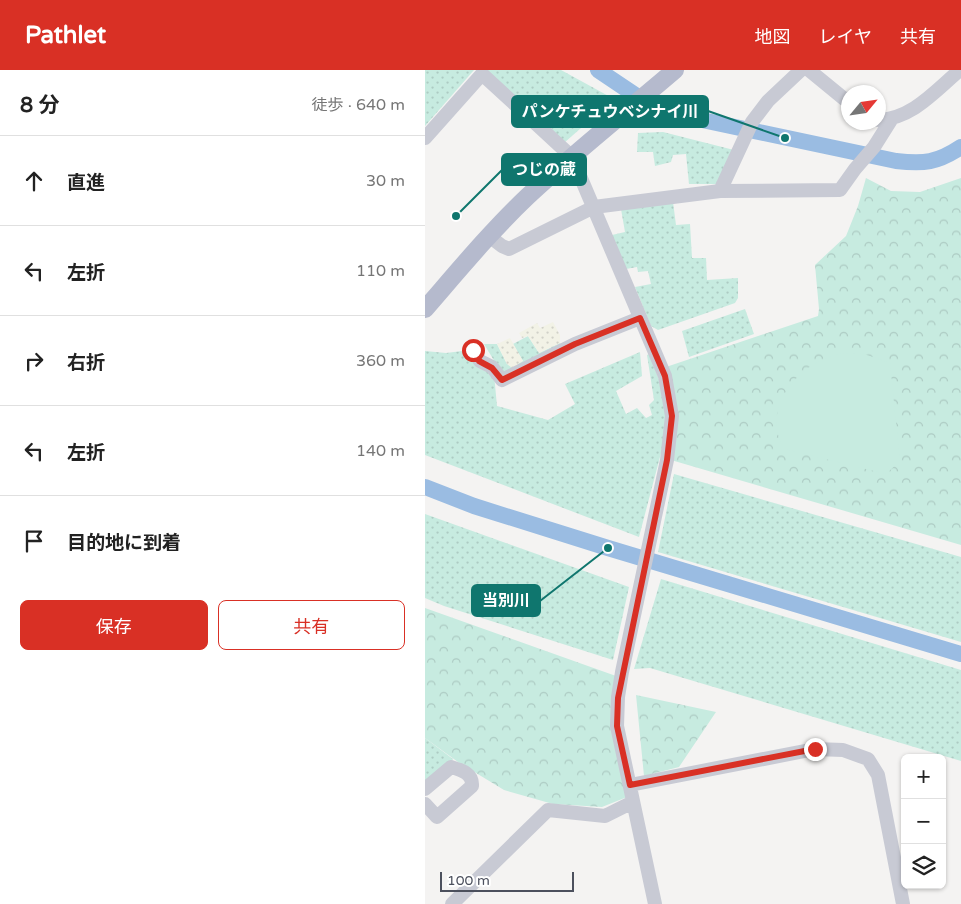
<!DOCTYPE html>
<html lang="ja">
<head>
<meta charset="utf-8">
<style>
  :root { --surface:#fff; --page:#f6f6f6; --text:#222; --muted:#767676; --line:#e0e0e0; --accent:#d93025 }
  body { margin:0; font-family:"Varela Round","Noto Sans JP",sans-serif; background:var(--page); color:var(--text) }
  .controls { position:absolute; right:15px; bottom:15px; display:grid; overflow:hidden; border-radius:8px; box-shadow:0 1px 4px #0004 }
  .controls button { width:45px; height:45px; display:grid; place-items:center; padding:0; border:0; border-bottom:1px solid var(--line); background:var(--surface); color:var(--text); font:25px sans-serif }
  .compass { position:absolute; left:416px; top:15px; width:45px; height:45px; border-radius:50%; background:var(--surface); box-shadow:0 1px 4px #0004; rotate:61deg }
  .scale { position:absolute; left:15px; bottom:12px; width:134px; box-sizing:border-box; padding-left:5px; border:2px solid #4c505d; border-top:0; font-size:14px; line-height:18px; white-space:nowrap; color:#4c505d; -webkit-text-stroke:4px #fff; paint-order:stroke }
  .stop { position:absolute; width:15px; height:15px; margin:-11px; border:4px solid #d93025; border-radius:50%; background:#fff }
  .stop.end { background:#d93025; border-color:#fff; box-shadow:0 1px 5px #0008 }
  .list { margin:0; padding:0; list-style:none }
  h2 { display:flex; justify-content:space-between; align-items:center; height:65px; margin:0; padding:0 20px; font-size:21px }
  h2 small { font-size:16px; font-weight:400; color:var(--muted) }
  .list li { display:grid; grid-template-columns:32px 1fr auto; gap:15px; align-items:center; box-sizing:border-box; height:90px; padding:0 20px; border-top:1px solid var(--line) }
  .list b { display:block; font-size:19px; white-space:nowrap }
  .list em { font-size:16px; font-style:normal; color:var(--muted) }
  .actions { display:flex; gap:10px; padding:15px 20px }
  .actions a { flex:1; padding:11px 0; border:1px solid var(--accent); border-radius:8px; text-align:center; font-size:18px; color:var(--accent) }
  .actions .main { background:var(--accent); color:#fff }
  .icon { flex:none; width:28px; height:28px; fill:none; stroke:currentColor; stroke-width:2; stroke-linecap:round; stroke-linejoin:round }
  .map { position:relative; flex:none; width:536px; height:834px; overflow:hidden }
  header { display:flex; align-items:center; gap:30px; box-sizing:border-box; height:70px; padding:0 25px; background:var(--accent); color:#fff }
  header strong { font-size:24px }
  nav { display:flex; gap:28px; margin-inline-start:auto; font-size:18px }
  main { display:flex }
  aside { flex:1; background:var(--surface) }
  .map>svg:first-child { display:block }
  .grass { fill:url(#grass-dots) }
  .sand { fill:url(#sand-dots) }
  .park { fill:url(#park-crowns) }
  .pitch { fill:#c7ebe0 }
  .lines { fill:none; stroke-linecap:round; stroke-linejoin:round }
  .river { stroke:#9abce2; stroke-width:16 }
  .minor { stroke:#c8cad4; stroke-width:14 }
  .major { stroke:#b5bacd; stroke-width:18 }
  .route { stroke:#d93025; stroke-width:6 }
  .leader { fill:none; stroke:#0f766e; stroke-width:2 }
  .callout-dot { fill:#0f766e; stroke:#fff; stroke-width:2 }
  .callout { fill:#0f766e; stroke:#0f766e; stroke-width:2 }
  .callout-label { font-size:16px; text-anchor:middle; font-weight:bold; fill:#fff }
</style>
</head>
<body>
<header>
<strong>Pathlet</strong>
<nav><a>地図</a><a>レイヤ</a><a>共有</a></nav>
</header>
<main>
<aside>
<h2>8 分<small>徒歩 · 640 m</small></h2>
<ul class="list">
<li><svg class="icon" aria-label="ahead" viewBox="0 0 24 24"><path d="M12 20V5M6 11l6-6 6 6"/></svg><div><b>直進</b></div><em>30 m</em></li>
<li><svg class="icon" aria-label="left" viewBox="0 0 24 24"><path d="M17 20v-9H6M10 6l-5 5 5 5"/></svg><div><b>左折</b></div><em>110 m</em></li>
<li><svg class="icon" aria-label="right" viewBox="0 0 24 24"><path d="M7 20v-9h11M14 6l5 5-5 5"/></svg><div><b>右折</b></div><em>360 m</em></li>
<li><svg class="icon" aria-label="left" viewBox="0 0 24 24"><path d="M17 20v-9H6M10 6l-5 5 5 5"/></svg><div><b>左折</b></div><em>140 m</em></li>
<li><svg class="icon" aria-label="arrive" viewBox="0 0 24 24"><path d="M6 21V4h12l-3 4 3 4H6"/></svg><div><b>目的地に到着</b></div></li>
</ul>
<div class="actions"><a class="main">保存</a><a>共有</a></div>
</aside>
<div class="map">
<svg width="536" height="834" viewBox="0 0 536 834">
  <defs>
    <pattern id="grass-dots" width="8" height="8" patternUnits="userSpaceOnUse" patternTransform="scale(1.25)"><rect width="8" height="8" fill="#c7ebe0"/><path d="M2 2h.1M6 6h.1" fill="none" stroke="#adcbc3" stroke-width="1.8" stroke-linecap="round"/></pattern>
    <pattern id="sand-dots" width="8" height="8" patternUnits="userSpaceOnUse" patternTransform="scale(1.25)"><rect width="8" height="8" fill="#f2f2e6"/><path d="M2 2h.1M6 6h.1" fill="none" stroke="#d1d1c8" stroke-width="1.8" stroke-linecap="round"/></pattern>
    <pattern id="park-crowns" width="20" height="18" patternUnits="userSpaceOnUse" patternTransform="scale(1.25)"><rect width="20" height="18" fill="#c7ebe0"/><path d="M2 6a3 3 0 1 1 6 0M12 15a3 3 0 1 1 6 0" fill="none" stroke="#adcbc3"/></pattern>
  </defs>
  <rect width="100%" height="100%" fill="#f4f3f2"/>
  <!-- grass -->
  <path class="grass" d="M0 0H49L0 56Z
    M57 0H136L189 29 139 73Z
    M238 62 309 80 291 114H264L261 84 248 85 246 92 230 96 228 82H212L213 63Z
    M248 132 251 155 265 154 267 188H281L282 210 313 208V228L310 233 233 260 226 256 210 217 226 214 223 201 213 202 212 197 201 199 187 165 200 162 196 139Z
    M320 239 329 264 264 287 257 261Z
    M103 266 114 283 135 273 137 277 79 307 59 274H72L82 294 98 291 88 274Z
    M0 281 21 283 37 281 69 304 72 336 123 350 150 334 140 314 215 282 217 306 191 321 201 344 212 338 221 348 227 345 224 335 229 330 222 285 224 284 235 312 242 347 236 383 214 467 0 385Z
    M249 404 536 487V572L233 482Z
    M0 444 204 517 188 590 19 536 0 528Z
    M236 509 536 600V691L225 598 209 599Z
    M0 668 28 689 25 695 0 716Z"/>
  <!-- sand -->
  <path class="sand" d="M128 252 135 265V273L114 283 103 266 97 268 94 263 112 253 115 258Z
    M85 268 98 291 87 298 82 294 72 274Z"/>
  <!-- park -->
  <path class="park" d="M441 108 466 121 495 122 536 108V475L246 390 253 341 241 297 393 246 394 239 390 195 421 166 433 136Z
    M0 538 191 606 202 727 177 737 128 734 79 720 33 692 0 668Z
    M211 625 291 642 254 697 219 706Z"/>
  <!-- pitch -->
  <path class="pitch" d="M419 283 439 284 465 293 475 391 461 404 360 379C340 351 358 316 383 298 394 290 406 286 419 283Z"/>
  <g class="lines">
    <!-- river -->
    <path class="river" d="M173 0 225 35 249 44 471 91C499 94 512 93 536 77
      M0 417 49 436 183 478 536 584"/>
    <!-- minor -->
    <path class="minor" d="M384 0 423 32
      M453 50C487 49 510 21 535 0
      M0 68 57 4 147 87 240 306 247 346 242 390 197 602 193 627 192 656 230 834
      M295 121 327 52 343 31 376 0
      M64 166 77 176 84 179 169 137 295 121 415 120 430 99 449 77 466 50
      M48 280 55 291 67 297 77 310 150 274 215 248
      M205 715 390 679 418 680 443 689 453 705 478 834
      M0 719 26 697C36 700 48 703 47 716L12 747 0 734
      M27 834 123 740 180 746 208 732"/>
    <!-- major -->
    <path class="major" d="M0 239C33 201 66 161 103 126 150 82 201 42 250 0"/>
  </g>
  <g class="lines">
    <!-- route -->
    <path class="route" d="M48 280 54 291 67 298 77 310 150 274 215 248 240 306 247 346 242 390 193 628 192 656 205 715 390 679"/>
  </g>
  <!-- callouts -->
  <path class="leader" d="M360 68L283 41M31 146L77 100M183 478L115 531"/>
  <g class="callout-dot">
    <circle cx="360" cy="68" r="5"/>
    <circle cx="31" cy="146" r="5"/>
    <circle cx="183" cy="478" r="5"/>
  </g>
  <g class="callout">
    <rect x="87" y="26" width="196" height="31" rx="5"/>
    <rect x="77" y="84" width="84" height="31" rx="5"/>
    <rect x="47" y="515" width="68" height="31" rx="5"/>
  </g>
  <g class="callout-label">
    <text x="185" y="47">パンケチュウベシナイ川</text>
    <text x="119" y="105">つじの蔵</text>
    <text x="81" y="536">当別川</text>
  </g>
</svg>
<div class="controls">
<button>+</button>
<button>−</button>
<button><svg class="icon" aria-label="layers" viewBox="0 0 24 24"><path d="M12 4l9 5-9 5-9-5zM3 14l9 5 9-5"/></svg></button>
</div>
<svg class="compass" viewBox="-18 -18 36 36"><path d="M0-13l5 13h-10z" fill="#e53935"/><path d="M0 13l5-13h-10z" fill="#767676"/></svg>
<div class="scale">100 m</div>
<div class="stop" style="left:48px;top:280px"></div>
<div class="stop end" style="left:390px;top:679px"></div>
</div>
</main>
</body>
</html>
